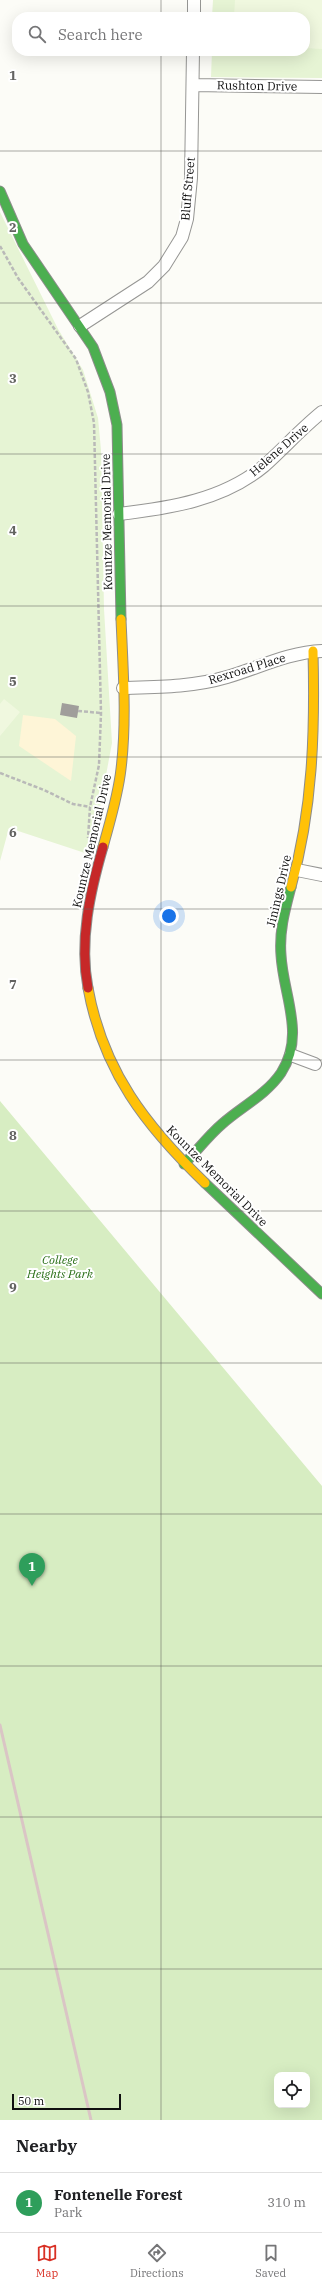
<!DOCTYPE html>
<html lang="en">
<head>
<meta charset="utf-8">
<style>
  :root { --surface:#fff; --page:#f6f6f6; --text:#202124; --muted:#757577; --line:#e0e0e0; --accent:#d93025 }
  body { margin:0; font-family:"IBM Plex Serif",serif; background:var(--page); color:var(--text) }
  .controls { position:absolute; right:12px; bottom:12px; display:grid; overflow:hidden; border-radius:8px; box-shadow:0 4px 16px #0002 }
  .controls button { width:36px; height:36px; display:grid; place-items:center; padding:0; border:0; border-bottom:1px solid var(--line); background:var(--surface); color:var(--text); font:20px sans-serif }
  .scale { position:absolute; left:12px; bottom:10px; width:109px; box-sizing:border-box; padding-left:4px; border:2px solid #101010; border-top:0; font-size:11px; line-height:14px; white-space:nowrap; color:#101010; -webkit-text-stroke:3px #fff; paint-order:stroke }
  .you { position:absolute; left:169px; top:916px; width:14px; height:14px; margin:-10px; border:3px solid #fff; border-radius:50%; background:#1a73e8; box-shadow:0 0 0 6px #1a73e833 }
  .badge { display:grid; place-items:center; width:26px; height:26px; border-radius:50%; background:var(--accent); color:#fff; font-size:13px; font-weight:700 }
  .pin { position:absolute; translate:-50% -33px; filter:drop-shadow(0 1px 2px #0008) }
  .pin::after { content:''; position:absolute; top:21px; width:14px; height:12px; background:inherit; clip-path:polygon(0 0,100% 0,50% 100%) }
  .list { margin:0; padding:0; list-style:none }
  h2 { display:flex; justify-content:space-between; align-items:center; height:52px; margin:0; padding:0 16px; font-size:17px }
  h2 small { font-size:13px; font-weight:400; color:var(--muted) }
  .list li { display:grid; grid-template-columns:26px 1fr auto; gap:12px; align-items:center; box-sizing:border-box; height:60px; padding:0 16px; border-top:1px solid var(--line) }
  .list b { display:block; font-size:15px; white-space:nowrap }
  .list p { margin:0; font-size:13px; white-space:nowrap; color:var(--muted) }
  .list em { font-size:13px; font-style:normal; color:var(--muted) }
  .icon { flex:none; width:22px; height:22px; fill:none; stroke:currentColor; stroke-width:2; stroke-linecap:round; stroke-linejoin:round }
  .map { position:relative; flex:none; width:322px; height:2120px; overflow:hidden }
  .search { position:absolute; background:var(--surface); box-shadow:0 4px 16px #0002; left:12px; right:12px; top:12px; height:44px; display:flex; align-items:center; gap:10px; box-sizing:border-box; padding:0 14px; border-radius:16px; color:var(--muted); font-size:15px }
  .sheet { height:112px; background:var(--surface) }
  nav { display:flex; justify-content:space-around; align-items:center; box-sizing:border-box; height:56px; border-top:1px solid var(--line); background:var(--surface); font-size:11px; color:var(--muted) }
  nav a { display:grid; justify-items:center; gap:2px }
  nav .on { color:var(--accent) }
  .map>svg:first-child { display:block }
  .green { fill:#e6f4d4 }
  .forest { fill:#d7edc2; fill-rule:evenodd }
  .sand { fill:#fef5d7 }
  .pitch { fill:#f0f8df }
  .building { fill:#a09e9b }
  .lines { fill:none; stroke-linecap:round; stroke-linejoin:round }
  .street-casing { stroke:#969694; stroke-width:14 }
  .fast-casing { stroke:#8d8d8b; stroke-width:11 }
  .slow-casing { stroke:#8d8d8b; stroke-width:11 }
  .jam-casing { stroke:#8d8d8b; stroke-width:11 }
  .path { stroke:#b9b9b8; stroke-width:2.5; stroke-dasharray:4 2; stroke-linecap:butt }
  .street { stroke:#fffffe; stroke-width:12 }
  .fast { stroke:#4caf50; stroke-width:9 }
  .slow { stroke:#ffc107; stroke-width:9 }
  .jam { stroke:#c62828; stroke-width:9 }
  .rail { stroke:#dac5c5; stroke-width:3 }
  .grid { fill:none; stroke:#636361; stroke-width:1; stroke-opacity:0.55 }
  .labels { text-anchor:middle; stroke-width:4; stroke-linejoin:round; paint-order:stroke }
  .street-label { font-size:12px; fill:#101010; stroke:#fff }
  .park-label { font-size:12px; font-style:italic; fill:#2b7019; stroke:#fff }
  .grid-label { font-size:13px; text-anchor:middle; font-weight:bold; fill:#636361; stroke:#fff; stroke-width:4; stroke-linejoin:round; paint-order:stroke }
</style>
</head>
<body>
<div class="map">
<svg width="322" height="2120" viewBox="0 0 322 2120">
  <rect width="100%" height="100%" fill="#fcfcf7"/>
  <!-- green -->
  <path class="green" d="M213 0H322V78L211 77 212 51H305V17H212Z
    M0 212 58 329 83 370 98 418 101 450 104 609 112 743 95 834 91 835 85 853 9 828 0 861Z"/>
  <!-- forest -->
  <path class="forest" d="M0 1101 322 1486V2120H0ZM277 2075H307V2105H277Z"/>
  <!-- sand -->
  <path class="sand" d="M23 715 55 719 76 736 71 781 19 746Z"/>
  <!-- pitch -->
  <path class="pitch" d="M235 0H322V49L305 48V17H234Z
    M4 699 20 712 0 736V704Z"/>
  <!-- building -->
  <path class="building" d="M62 703 79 706 77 718 60 715Z"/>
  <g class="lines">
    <!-- street casing -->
    <g class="street-casing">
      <path id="street" d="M194 17V0
        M193 85 322 87
        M80 326 148 282 164 266 182 237 187 219 191 178 193 51
        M119 514C170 508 223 500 264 466 284 448 301 429 322 412
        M123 688C158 687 193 687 227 677 258 668 289 652 322 651
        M297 870 322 875
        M291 1055 315 1064"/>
    </g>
    <!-- fast casing -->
    <g class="fast-casing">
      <path id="fast" d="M0 191 23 244 93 347 110 392 117 425 121 619
        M184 1164C197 1151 208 1136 222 1124 241 1107 266 1095 281 1073 306 1035 283 995 281 955 279 931 285 910 291 887
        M205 1183 322 1294"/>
    </g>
    <!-- slow casing -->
    <g class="slow-casing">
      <path id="slow" d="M103 847C110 821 118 796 121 769 127 720 123 668 121 619
        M291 887C313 809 315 731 313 651
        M88 988C103 1071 146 1126 205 1183"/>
    </g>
    <!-- jam casing -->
    <g class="jam-casing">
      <path id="jam" d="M88 988C79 941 90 892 103 847"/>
    </g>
    <!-- path -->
    <path class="path" d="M0 246 18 278 76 359 88 392 94 423 101 713 99 765 90 807 88 838
      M78 711 101 713
      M0 773 44 790 73 804 90 807"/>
    <!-- street -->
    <use href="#street" class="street"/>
    <!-- fast -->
    <use href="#fast" class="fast"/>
    <!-- slow -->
    <use href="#slow" class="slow"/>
    <!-- jam -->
    <use href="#jam" class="jam"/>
    <!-- rail -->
    <path class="rail" d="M0 1725 91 2120"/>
  </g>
  <!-- grid -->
  <path class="grid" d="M161 0V17M161 51V2120M0 151H322M0 303H322M0 454H322M0 606H322M0 757H322M0 909H322M0 1060H322M0 1211H322M0 1363H322M0 1514H322M0 1666H322M0 1817H322M0 1969H322"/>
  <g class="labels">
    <!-- street labels -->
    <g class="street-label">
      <text transform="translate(257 86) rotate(1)" y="4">Rushton Drive</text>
      <text transform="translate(188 189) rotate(-85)" y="4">Bluff Street</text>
      <text transform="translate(279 450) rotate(-41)" y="4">Helene Drive</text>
      <text transform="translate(107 522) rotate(-91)" y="4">Kountze Memorial Drive</text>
      <text transform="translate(247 669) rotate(-17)" y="4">Rexroad Place</text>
      <text transform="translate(92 841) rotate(-77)" y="4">Kountze Memorial Drive</text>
      <text transform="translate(279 891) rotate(-77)" y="4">Jinings Drive</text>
      <text transform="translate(217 1176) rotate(45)" y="4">Kountze Memorial Drive</text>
    </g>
    <!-- park labels -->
    <g class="park-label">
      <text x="60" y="1264">College<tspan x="60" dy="14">Heights Park</tspan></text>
    </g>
  </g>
  <g class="grid-label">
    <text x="13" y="80">1</text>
    <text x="13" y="232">2</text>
    <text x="13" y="383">3</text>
    <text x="13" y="535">4</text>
    <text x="13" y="686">5</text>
    <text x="13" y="837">6</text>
    <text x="13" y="989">7</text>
    <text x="13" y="1140">8</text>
    <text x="13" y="1292">9</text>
  </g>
</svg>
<div class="controls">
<button><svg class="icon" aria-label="locate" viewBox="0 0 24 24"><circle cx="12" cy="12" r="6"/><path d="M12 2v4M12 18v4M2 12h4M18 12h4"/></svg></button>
</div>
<div class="scale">50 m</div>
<div class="you"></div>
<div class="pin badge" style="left:32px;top:1586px;background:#2e9e5b">1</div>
<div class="search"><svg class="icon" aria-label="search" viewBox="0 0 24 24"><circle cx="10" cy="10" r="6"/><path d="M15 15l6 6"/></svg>Search here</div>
</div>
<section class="sheet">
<h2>Nearby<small></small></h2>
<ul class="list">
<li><span class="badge" style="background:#2e9e5b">1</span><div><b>Fontenelle Forest</b><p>Park</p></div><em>310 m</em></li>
</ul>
</section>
<nav>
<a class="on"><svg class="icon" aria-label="map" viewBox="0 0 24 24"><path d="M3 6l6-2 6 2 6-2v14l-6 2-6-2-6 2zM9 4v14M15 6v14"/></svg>Map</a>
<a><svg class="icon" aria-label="directions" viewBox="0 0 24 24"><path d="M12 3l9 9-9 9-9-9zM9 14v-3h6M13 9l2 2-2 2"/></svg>Directions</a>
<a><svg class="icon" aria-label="saved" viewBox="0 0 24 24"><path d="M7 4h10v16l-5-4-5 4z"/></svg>Saved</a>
</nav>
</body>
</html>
